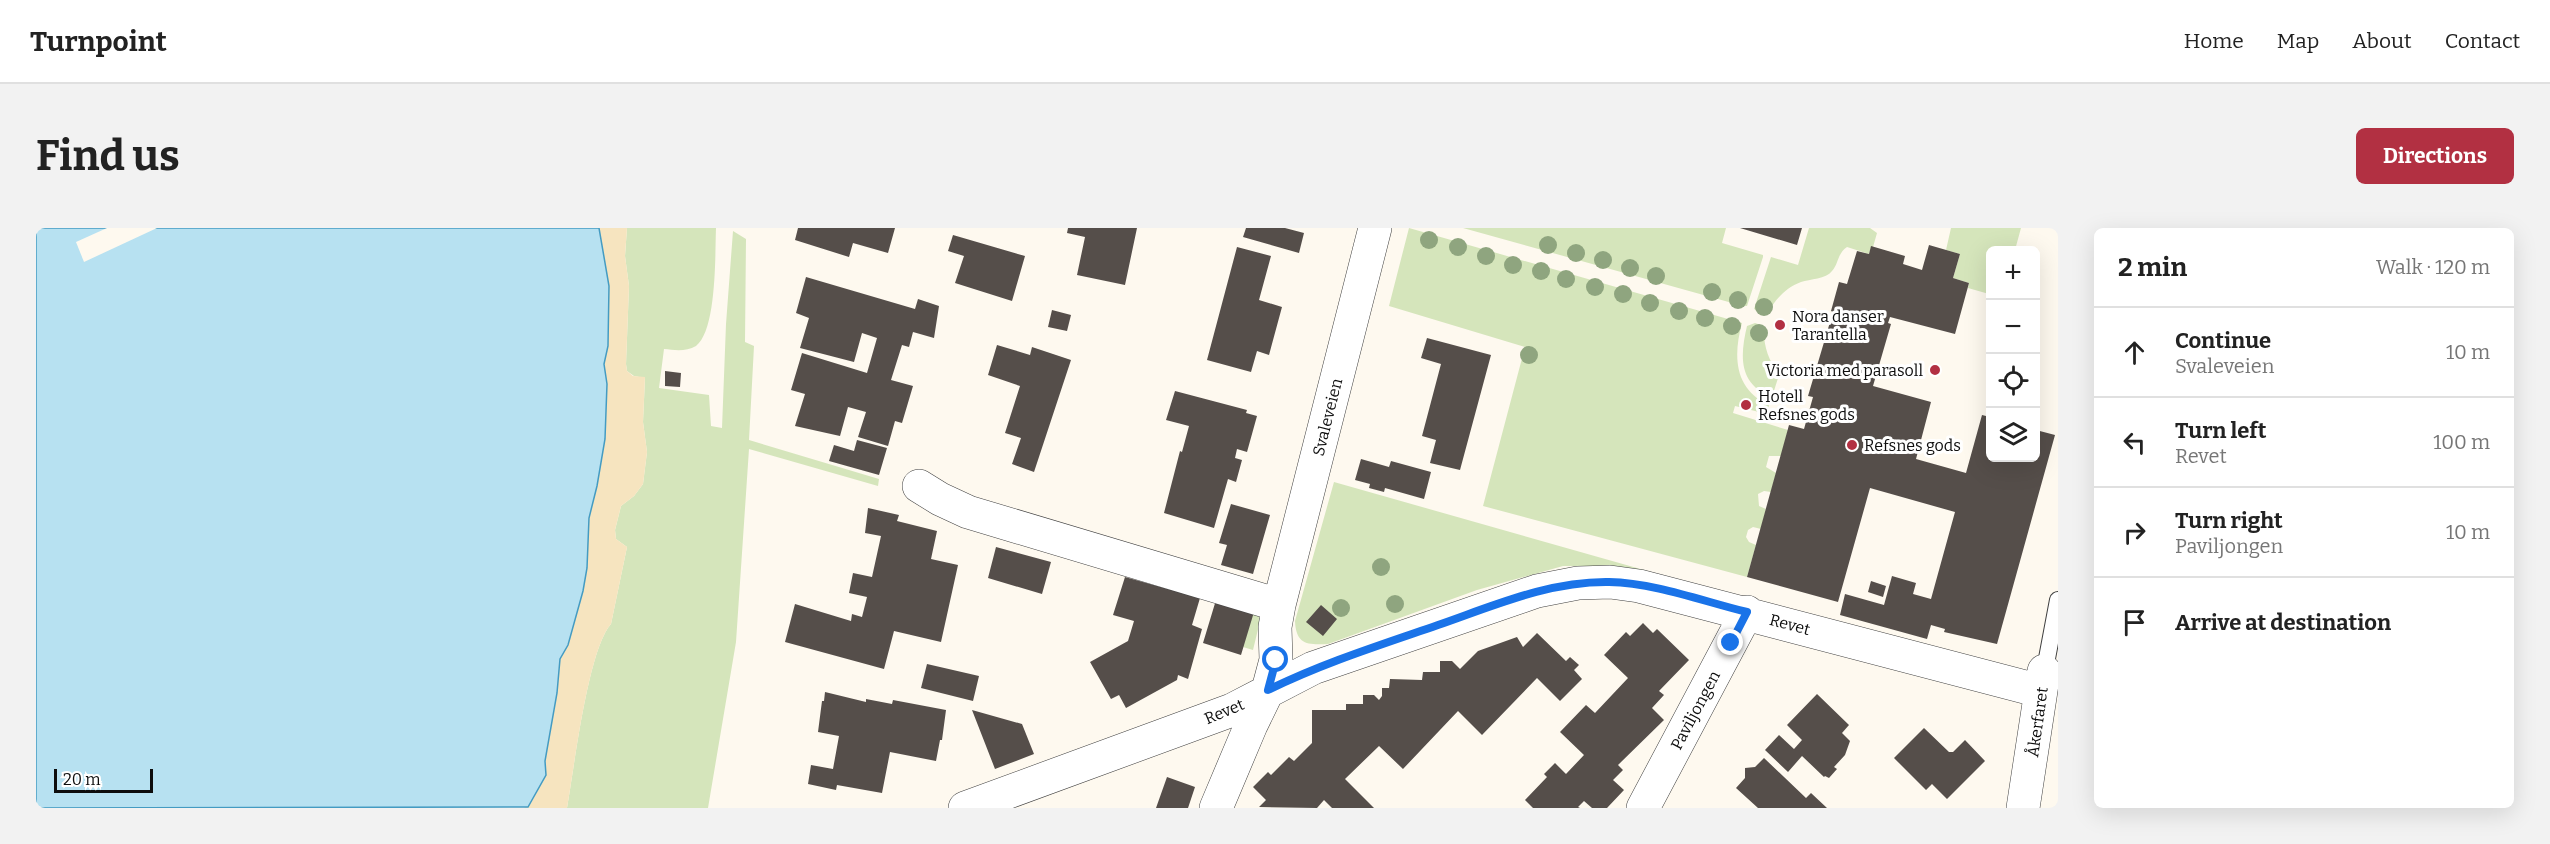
<!DOCTYPE html>
<html lang="en">
<head>
<meta charset="utf-8">
<style>
  :root { --surface:#fff; --page:#f2f2f2; --text:#222; --muted:#767676; --line:#e0e0e0; --accent:#b23042 }
  body { margin:0; font-family:Bitter,serif; background:var(--page); color:var(--text) }
  .controls { position:absolute; right:18px; top:18px; display:grid; overflow:hidden; border-radius:9px; box-shadow:0 6px 24px #0002 }
  .controls button { width:54px; height:54px; display:grid; place-items:center; padding:0; border:0; border-bottom:2px solid var(--line); background:var(--surface); color:var(--text); font:30px sans-serif }
  .scale { position:absolute; left:18px; bottom:15px; width:99px; box-sizing:border-box; padding-left:6px; border:3px solid #0d0d0d; border-top:0; font-size:16px; line-height:21px; white-space:nowrap; color:#0d0d0d; -webkit-text-stroke:4px #fff; paint-order:stroke }
  .stop { position:absolute; width:18px; height:18px; margin:-14px; border:4px solid #1a73e8; border-radius:50%; background:#fff }
  .stop.end { background:#1a73e8; border-color:#fff; box-shadow:0 2px 6px #0008 }
  .list { margin:0; padding:0; list-style:none }
  h2 { display:flex; justify-content:space-between; align-items:center; height:78px; margin:0; padding:0 24px; font-size:26px }
  h2 small { font-size:20px; font-weight:400; color:var(--muted) }
  .list li { display:grid; grid-template-columns:39px 1fr auto; gap:18px; align-items:center; box-sizing:border-box; height:90px; padding:0 24px; border-top:2px solid var(--line) }
  .list b { display:block; font-size:22px; white-space:nowrap }
  .list p { margin:0; font-size:20px; white-space:nowrap; color:var(--muted) }
  .list em { font-size:20px; font-style:normal; color:var(--muted) }
  .icon { flex:none; width:33px; height:33px; fill:none; stroke:currentColor; stroke-width:2; stroke-linecap:round; stroke-linejoin:round }
  .map { position:relative; flex:none; width:2022px; height:580px; overflow:hidden; border-radius:9px }
  header { display:flex; align-items:center; gap:36px; box-sizing:border-box; height:84px; padding:0 30px; background:var(--surface); border-bottom:2px solid var(--line) }
  header strong { font-size:28px }
  nav { display:flex; gap:33px; margin-inline-start:auto; font-size:21px }
  .intro { display:flex; align-items:center; justify-content:space-between; box-sizing:border-box; height:144px; padding:0 36px }
  h1 { margin:0; font-size:42px }
  .button { padding:15px 27px; border-radius:9px; background:var(--accent); color:#fff; font-size:21px; font-weight:700 }
  main { display:flex; gap:36px; padding:0 36px }
  aside { flex:1; background:var(--surface); border-radius:9px; box-shadow:0 6px 24px #0002 }
  .map>svg:first-child { display:block }
  .green { fill:#d5e5bb }
  .sand { fill:#f6e4bf }
  .water { fill:#b7e1f1; stroke:#449bc2; stroke-width:1.5 }
  .pier { fill:#fef9ef }
  .building { fill:#554e4a }
  .lines { fill:none; stroke-linecap:round; stroke-linejoin:round }
  .service-casing { stroke:#404040; stroke-width:18 }
  .minor-casing { stroke:#404040; stroke-width:34 }
  .service { stroke:#fff; stroke-width:16 }
  .minor { stroke:#fff; stroke-width:33 }
  .tree { fill:#8fa57f }
  .route { stroke:#1a73e8; stroke-width:8 }
  .poi-dot { fill:#b23042; stroke:#fff; stroke-width:2 }
  .labels { text-anchor:middle; stroke-width:6; stroke-linejoin:round; paint-order:stroke }
  .poi-label { font-size:16px; fill:#0d0d0d; stroke:#fff; text-anchor:start }
  .street-label { font-size:16px; fill:#0d0d0d; stroke:#fff }
</style>
</head>
<body>
<header>
<strong>Turnpoint</strong>
<nav><a>Home</a><a>Map</a><a>About</a><a>Contact</a></nav>
</header>
<div class="intro"><h1>Find us</h1><a class="button">Directions</a></div>
<main>
<div class="map">
<svg width="2022" height="580" viewBox="0 0 2022 580">
  <rect width="100%" height="100%" fill="#fef9ef"/>
  <!-- green -->
  <path class="green" d="M591 0H680C679 26 681 102 660 118 650 124 638 122 628 121L623 160 673 167 675 198 686 200 690 96 697 3 710 11 709 114 718 118 713 212 843 251 842 258 713 221 700 414 672 580H531C538 541 552 421 575 396L591 319 580 311 579 302 585 278 598 268 607 256 611 224 607 194 609 150 598 148 591 143 590 136 593 58 589 28Z
    M1373 0 1706 95C1697 128 1698 161 1733 177L1731 186 1699 178 1697 185 1752 202 1745 228H1733L1730 239 1740 245 1735 264 1728 263 1722 266 1723 278 1730 281 1725 301 1717 299 1712 302 1710 309 1713 314 1720 317 1711 349 1447 278 1489 119 1353 78Z
    M1427 0H1690L1686 15 1727 27V29L1711 78H1707Z
    M1773 0H1834L1841 5 1837 19H1835L1833 26 1811 19C1801 26 1803 35 1796 43 1790 51 1774 51 1765 54 1749 60 1739 72 1731 86L1718 81 1735 29 1762 37Z
    M1915 0H1985L1979 22H1954L1953 66 1932 60 1933 55 1917 50 1924 26 1910 22Z
    M1719 95 1728 98C1727 117 1732 131 1743 147L1736 169C1702 156 1704 128 1711 98Z
    M1298 254 1675 361 1569 338H1527L1441 362 1292 416C1272 417 1260 417 1259 393Z
    M1181 369 1223 384 1224 393 1217 422 1207 419Z"/>
  <!-- sand -->
  <path class="sand" d="M563 0H591L589 28 593 58 590 136 591 143 597 148 609 149 607 194 611 224 607 256 598 268 585 278 579 302 580 311 591 319 575 396C552 421 538 541 531 580H488L495 575 510 547 509 533 521 465 524 431 532 417 547 363 551 340 553 290 561 258 569 211 571 156 568 136 572 118 573 58Z"/>
  <!-- water -->
  <path class="water" d="M0 0H563L573 58 572 118 568 136 571 156 569 211 561 258 553 290 551 340 547 363 532 417 524 431 521 465 509 533 510 547 492 579 0 580Z"/>
  <!-- pier -->
  <path class="pier" d="M71 0H121L48 34 40 14Z"/>
  <!-- building -->
  <path class="building" d="M762 0H859L852 25 817 15 813 29 759 12Z
    M1032 0H1101L1089 57 1041 47 1049 9 1031 5Z
    M1210 0H1249L1268 5 1263 25 1207 9Z
    M1704 0H1766L1761 17Z
    M917 7 989 28 976 73 919 55 928 28 912 23Z
    M1893 17 1924 26 1917 50 1933 55 1919 106 1854 89 1852 95 1855 96 1837 158 1895 174 1880 231 1930 245 1946 187 1954 189V230H2000V202L2019 207 1961 416 1908 404 1909 401 1895 397 1891 411 1804 387 1809 366 1848 377 1856 348 1880 355 1877 366 1895 371 1919 284 1834 260 1802 374 1711 349 1753 197 1768 201 1777 169 1772 168 1797 84 1795 83 1803 54 1811 56 1821 23 1833 26 1835 18 1869 28 1867 36 1886 42Z
    M1201 19 1235 28 1223 72 1246 79 1233 127 1221 123 1215 144 1171 132Z
    M770 49 879 81 882 71 903 78 898 110 877 104 873 119 866 117 855 152 877 158 866 195 859 193 852 218 822 209 830 184 812 179 804 208 759 198 769 166 755 162 766 125 831 145 841 110 826 105 818 134 764 120 773 90 760 85Z
    M1016 82 1035 87 1031 103 1012 99Z
    M1391 110 1455 127 1424 242 1394 235 1400 212 1386 208 1405 136 1385 130Z
    M961 117 994 127 996 119 1035 132 998 244 976 236 985 210 969 205 984 158 952 147Z
    M629 143 645 145 644 159 629 158Z
    M1139 163 1211 182 1210 185 1221 188 1211 224 1201 221 1199 230 1206 232 1200 254 1192 251 1178 300 1128 285 1144 223 1146 224 1153 198 1130 192Z
    M821 212 851 220 843 247 793 233 798 217 818 223Z
    M1325 231 1353 239 1355 233 1395 244 1388 271 1349 260 1348 264 1333 260 1334 256 1319 252Z
    M1195 276 1234 287 1217 346 1185 337 1191 317 1183 315Z
    M832 280 863 287 861 293 901 303 895 331 922 337 905 414 858 403 848 441 749 414 759 376 815 393 816 386 826 389 831 369 813 365 817 345 836 349 845 308 829 305Z
    M960 319 1015 334 1006 366 952 350Z
    M1089 349 1164 370 1156 397 1166 401 1152 451 1142 447 1141 452 1090 480 1083 467 1075 471 1054 434 1092 413 1098 393 1077 387Z
    M1835 353 1850 358 1847 369 1832 364Z
    M1180 372 1218 384 1205 427 1167 415Z
    M1285 377 1301 391 1287 408 1270 394Z
    M1607 395 1617 405 1621 401 1653 432 1623 463 1628 467 1616 480 1628 492 1582 537 1587 542 1577 552 1588 562 1571 580H1556L1548 573 1542 579 1544 580H1497L1489 572 1511 549 1508 546 1519 535 1530 546 1548 527 1524 504 1550 477 1559 485 1592 450 1568 427 1590 404 1594 408Z
    M1501 405 1530 433 1534 429 1543 437 1538 442 1546 451 1524 473 1501 450 1446 507 1422 483 1367 541 1343 518 1309 551 1338 580H1296L1288 572 1281 580 1223 579 1230 572 1217 559 1232 544 1235 547 1253 529 1258 533 1276 515V482H1310V476H1327V467H1338L1343 472 1346 468V460H1353L1354 451 1386 452 1387 444H1404V433H1416L1424 441 1442 423 1481 409 1487 419Z
    M891 436 943 448 937 473 885 460Z
    M789 464 830 474V471L856 476 857 472 910 482 906 512H904L900 533 854 524 846 565 801 557 800 562 772 556 775 537 797 541 803 508 782 504 786 473H788Z
    M1781 466 1813 497 1806 505 1814 513 1809 527 1798 539 1801 541 1793 550 1789 548 1788 549 1766 528 1752 544 1729 522 1743 507 1758 521 1766 512 1751 497Z
    M936 482 986 496 998 526 959 541Z
    M1888 500 1913 524H1917L1929 512 1949 533 1911 571 1896 556 1890 562 1858 530Z
    M1728 530 1770 570 1775 565 1791 580H1722L1700 560 1709 550V540L1719 539Z
    M1131 549 1159 559 1152 580H1120Z"/>
  <g class="lines">
    <!-- service casing -->
    <g class="service-casing">
      <path id="service" d="M2009 441 2022 372"/>
    </g>
    <!-- minor casing -->
    <g class="minor-casing">
      <path id="minor" d="M883 258 904 271 932 284 1243 377
        M929 580 1196 482 1277 440 1501 363 1542 355 1574 354 1603 358 2004 463
        M1180 580 1215 497 1232 462 1240 432 1239 399 1243 377 1339 0
        M1607 580 1711 384
        M1987 580 2008 443"/>
    </g>
    <!-- service -->
    <use href="#service" class="service"/>
    <!-- minor -->
    <use href="#minor" class="minor"/>
  </g>
  <!-- trees -->
  <g class="tree">
    <circle cx="1393" cy="12" r="9"/>
    <circle cx="1512" cy="17" r="9"/>
    <circle cx="1422" cy="19" r="9"/>
    <circle cx="1540" cy="25" r="9"/>
    <circle cx="1450" cy="28" r="9"/>
    <circle cx="1567" cy="32" r="9"/>
    <circle cx="1477" cy="37" r="9"/>
    <circle cx="1594" cy="40" r="9"/>
    <circle cx="1505" cy="43" r="9"/>
    <circle cx="1620" cy="48" r="9"/>
    <circle cx="1530" cy="51" r="9"/>
    <circle cx="1559" cy="59" r="9"/>
    <circle cx="1676" cy="64" r="9"/>
    <circle cx="1587" cy="66" r="9"/>
    <circle cx="1702" cy="72" r="9"/>
    <circle cx="1614" cy="75" r="9"/>
    <circle cx="1728" cy="79" r="9"/>
    <circle cx="1643" cy="83" r="9"/>
    <circle cx="1669" cy="90" r="9"/>
    <circle cx="1696" cy="98" r="9"/>
    <circle cx="1723" cy="105" r="9"/>
    <circle cx="1493" cy="127" r="9"/>
    <circle cx="1345" cy="339" r="9"/>
    <circle cx="1359" cy="376" r="9"/>
    <circle cx="1305" cy="380" r="9"/>
  </g>
  <g class="lines">
    <!-- route -->
    <path class="route" d="M1240 432 1232 462C1287 435 1344 417 1402 397 1457 378 1513 353 1573 354 1619 355 1666 373 1711 384L1695 415"/>
  </g>
  <!-- markers -->
  <g class="poi-dot">
    <circle cx="1744" cy="97" r="6"/>
    <circle cx="1899" cy="142" r="6"/>
    <circle cx="1710" cy="177" r="6"/>
    <circle cx="1816" cy="217" r="6"/>
  </g>
  <g class="labels">
    <!-- poi labels -->
    <g class="poi-label">
      <text x="1756" y="94">Nora danser<tspan x="1756" dy="18">Tarantella</tspan></text>
      <text x="1887" y="148" text-anchor="end">Victoria med parasoll</text>
      <text x="1722" y="174">Hotell<tspan x="1722" dy="18">Refsnes gods</tspan></text>
      <text x="1828" y="223">Refsnes gods</text>
    </g>
    <!-- street labels -->
    <g class="street-label">
      <text transform="translate(1291 189) rotate(-76)" y="6">Svaleveien</text>
      <text transform="translate(1754 396) rotate(15)" y="6">Revet</text>
      <text transform="translate(1659 482) rotate(-62)" y="6">Paviljongen</text>
      <text transform="translate(1188 483) rotate(-23)" y="6">Revet</text>
      <text transform="translate(2001 494) rotate(-82)" y="6">Åkerfaret</text>
    </g>
  </g>
</svg>
<div class="controls">
<button>+</button>
<button>−</button>
<button><svg class="icon" aria-label="locate" viewBox="0 0 24 24"><circle cx="12" cy="12" r="6"/><path d="M12 2v4M12 18v4M2 12h4M18 12h4"/></svg></button>
<button><svg class="icon" aria-label="layers" viewBox="0 0 24 24"><path d="M12 4l9 5-9 5-9-5zM3 14l9 5 9-5"/></svg></button>
</div>
<div class="scale">20 m</div>
<div class="stop" style="left:1240px;top:432px"></div>
<div class="stop end" style="left:1695px;top:415px"></div>
</div>
<aside>
<h2>2 min<small>Walk · 120 m</small></h2>
<ul class="list">
<li><svg class="icon" aria-label="ahead" viewBox="0 0 24 24"><path d="M12 20V5M6 11l6-6 6 6"/></svg><div><b>Continue</b><p>Svaleveien</p></div><em>10 m</em></li>
<li><svg class="icon" aria-label="left" viewBox="0 0 24 24"><path d="M17 20v-9H6M10 6l-5 5 5 5"/></svg><div><b>Turn left</b><p>Revet</p></div><em>100 m</em></li>
<li><svg class="icon" aria-label="right" viewBox="0 0 24 24"><path d="M7 20v-9h11M14 6l5 5-5 5"/></svg><div><b>Turn right</b><p>Paviljongen</p></div><em>10 m</em></li>
<li><svg class="icon" aria-label="arrive" viewBox="0 0 24 24"><path d="M6 21V4h12l-3 4 3 4H6"/></svg><div><b>Arrive at destination</b></div></li>
</ul>
</aside>
</main>
</body>
</html>
